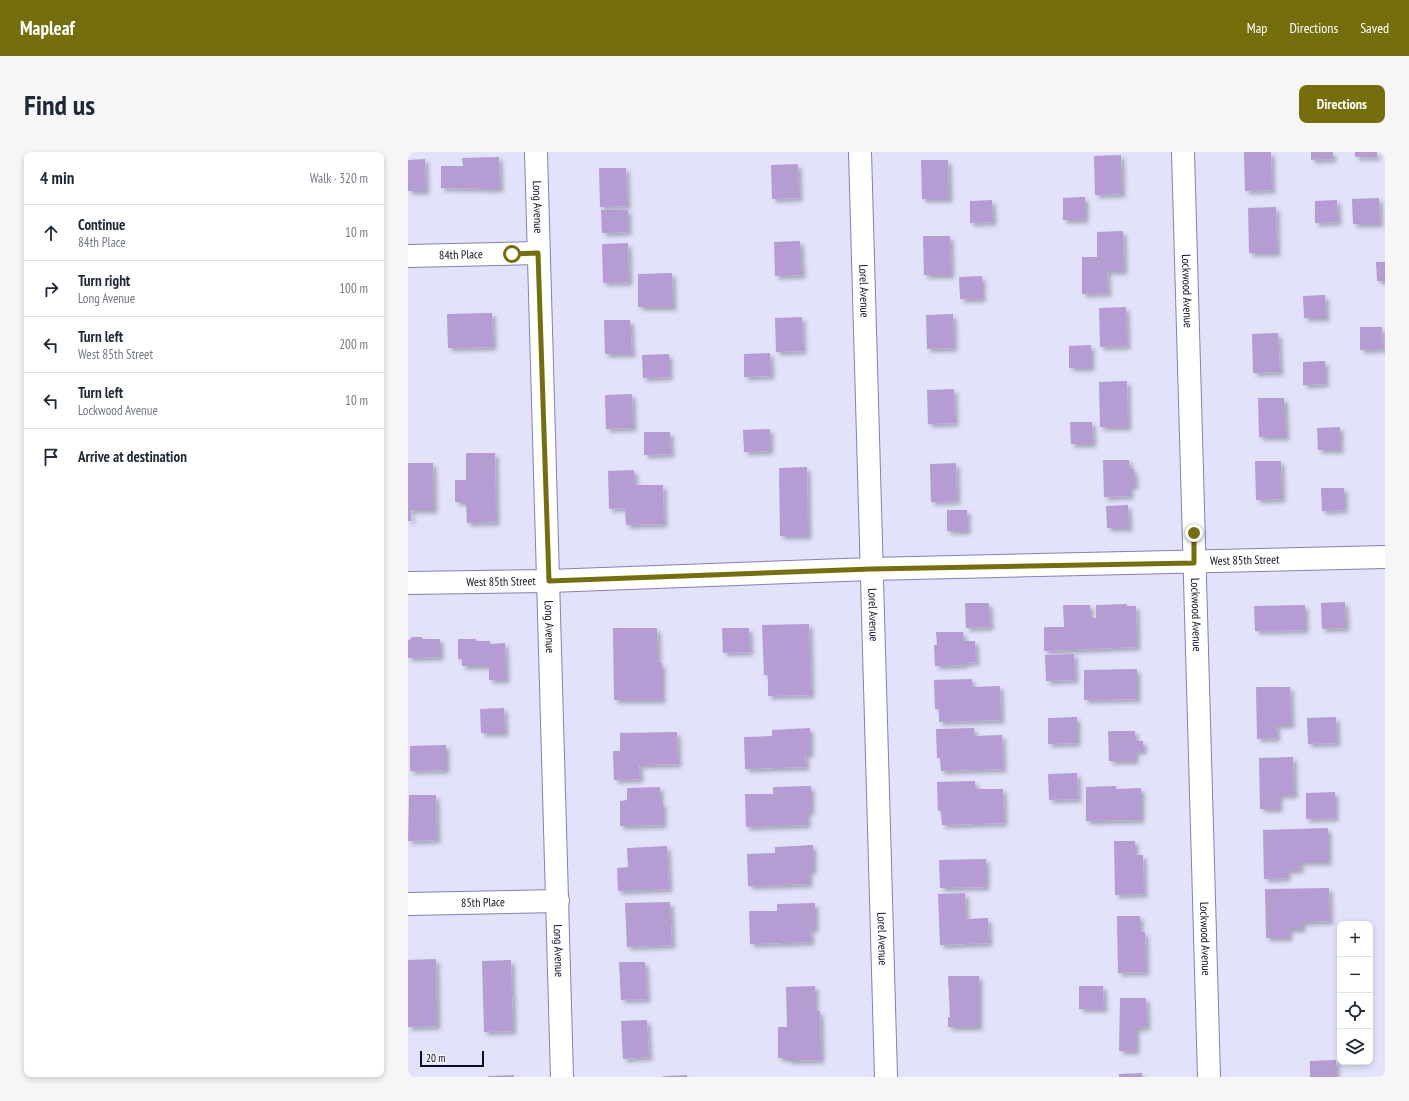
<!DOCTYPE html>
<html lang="en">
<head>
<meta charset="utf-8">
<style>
  :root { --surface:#fff; --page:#f6f6f7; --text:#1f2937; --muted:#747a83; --line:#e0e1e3; --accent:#756e0c }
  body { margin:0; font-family:"PT Sans Narrow",sans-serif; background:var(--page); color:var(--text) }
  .controls { position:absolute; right:12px; bottom:12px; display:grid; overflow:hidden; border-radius:8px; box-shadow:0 2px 6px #0003 }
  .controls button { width:36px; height:36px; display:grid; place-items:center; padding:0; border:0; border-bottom:1px solid var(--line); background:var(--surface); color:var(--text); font:20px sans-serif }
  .scale { position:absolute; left:12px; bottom:10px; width:64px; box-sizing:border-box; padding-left:4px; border:2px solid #100e22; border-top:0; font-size:11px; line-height:14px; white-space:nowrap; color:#100e22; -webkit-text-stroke:3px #f1f1fd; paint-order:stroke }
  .stop { position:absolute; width:12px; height:12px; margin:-9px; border:3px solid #756e0c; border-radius:50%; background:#fff }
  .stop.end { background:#756e0c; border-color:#fff; box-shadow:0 1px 4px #0008 }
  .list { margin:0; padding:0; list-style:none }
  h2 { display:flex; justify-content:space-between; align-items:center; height:52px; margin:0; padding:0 16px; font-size:17px }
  h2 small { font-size:13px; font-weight:400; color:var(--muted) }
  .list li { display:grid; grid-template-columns:26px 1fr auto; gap:12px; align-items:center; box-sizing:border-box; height:56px; padding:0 16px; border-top:1px solid var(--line) }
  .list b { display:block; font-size:15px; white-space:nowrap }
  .list p { margin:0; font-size:13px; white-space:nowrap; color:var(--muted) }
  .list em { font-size:13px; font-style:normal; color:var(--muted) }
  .icon { flex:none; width:22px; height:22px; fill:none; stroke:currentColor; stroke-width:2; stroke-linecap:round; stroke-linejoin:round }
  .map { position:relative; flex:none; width:977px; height:925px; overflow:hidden; border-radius:8px }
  header { display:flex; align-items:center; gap:24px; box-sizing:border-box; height:56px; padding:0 20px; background:var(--accent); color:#fff }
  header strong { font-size:19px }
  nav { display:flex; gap:22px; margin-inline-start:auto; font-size:14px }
  .intro { display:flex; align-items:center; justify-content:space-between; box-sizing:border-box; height:96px; padding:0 24px }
  h1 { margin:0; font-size:28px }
  .button { padding:10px 18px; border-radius:8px; background:var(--accent); color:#fff; font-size:14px; font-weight:700 }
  main { display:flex; gap:24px; padding:0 24px }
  aside { flex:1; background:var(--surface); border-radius:8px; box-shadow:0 2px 6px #0003 }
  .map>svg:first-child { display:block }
  .building { fill:#b59cd3; filter:url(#shadow) }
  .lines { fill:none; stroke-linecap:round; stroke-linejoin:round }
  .minor-casing { stroke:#8281b8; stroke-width:24 }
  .minor { stroke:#fff; stroke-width:22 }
  .route { stroke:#756e0c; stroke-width:5 }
  .labels { text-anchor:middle; stroke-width:3; stroke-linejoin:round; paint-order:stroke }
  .street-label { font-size:12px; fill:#100e22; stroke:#f1f1fd }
</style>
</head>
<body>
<header>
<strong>Mapleaf</strong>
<nav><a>Map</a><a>Directions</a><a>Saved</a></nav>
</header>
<div class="intro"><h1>Find us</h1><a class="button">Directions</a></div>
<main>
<aside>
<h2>4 min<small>Walk · 320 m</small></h2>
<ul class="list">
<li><svg class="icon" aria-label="ahead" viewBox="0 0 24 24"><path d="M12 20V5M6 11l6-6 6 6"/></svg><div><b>Continue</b><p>84th Place</p></div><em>10 m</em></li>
<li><svg class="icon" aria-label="right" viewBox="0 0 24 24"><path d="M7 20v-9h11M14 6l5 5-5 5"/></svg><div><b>Turn right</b><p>Long Avenue</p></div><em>100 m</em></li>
<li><svg class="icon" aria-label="left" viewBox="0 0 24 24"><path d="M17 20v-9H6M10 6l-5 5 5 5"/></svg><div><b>Turn left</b><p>West 85th Street</p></div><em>200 m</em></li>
<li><svg class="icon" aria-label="left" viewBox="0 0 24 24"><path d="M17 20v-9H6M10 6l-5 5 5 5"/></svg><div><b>Turn left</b><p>Lockwood Avenue</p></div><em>10 m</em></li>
<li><svg class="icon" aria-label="arrive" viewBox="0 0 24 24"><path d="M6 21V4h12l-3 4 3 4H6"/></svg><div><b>Arrive at destination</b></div></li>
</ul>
</aside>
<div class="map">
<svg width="977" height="925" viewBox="0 0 977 925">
  <defs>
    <filter id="shadow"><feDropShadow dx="3.5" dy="3.5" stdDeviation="2" flood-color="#0004"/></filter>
  </defs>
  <rect width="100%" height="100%" fill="#e2e2fb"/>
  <!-- building -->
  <path class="building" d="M836 0H863L864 38 837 39Z
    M903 0H925V7L903 8Z
    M947 0H969V5H947Z
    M713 3 714 42 687 43 686 4Z
    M91 5 92 37 33 36V14H55L54 6Z
    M17 7 18 39H0V8Z
    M513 8H540L541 47H514Z
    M390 12 391 46 364 47 363 13Z
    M191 16H218L219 54 192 55Z
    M677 45V68H655V46Z
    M971 46 972 72H945L944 47Z
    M584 48 585 70 562 71V49Z
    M929 48 930 70 907 71V49Z
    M868 55 869 101H841L840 56Z
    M193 58H220V80L194 81Z
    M715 79 716 119H699L700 141 674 142V105H689V80Z
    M515 84H542L543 123H516Z
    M392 89 394 123 367 124 366 90Z
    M220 91 221 130 195 131 194 92Z
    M968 110H977V129H969Z
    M264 121 265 155H230V122Z
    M574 124V147H552L551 125Z
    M917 143 918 166H896L895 144Z
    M718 155 719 194 692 195 691 156Z
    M84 161 85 195 40 196 39 162Z
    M545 162 546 196 519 197 518 163Z
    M394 165 395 199 368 200 367 166Z
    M196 168H222L224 202H197Z
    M952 175H974L975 197 952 198Z
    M870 181 872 220 845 221 844 182Z
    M683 193V216H661V194Z
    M362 201 363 224 336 225V202Z
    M261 202V225L235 226 234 203Z
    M917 209V232L895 233V210Z
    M719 229 720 275H692L691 230Z
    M546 237 547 271 520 272 519 238Z
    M224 242 225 276 198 277 197 243Z
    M850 246H876L878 285H851Z
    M662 270H684L685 292H663Z
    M932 275V298H910L909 276Z
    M362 277V299L336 300 335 278Z
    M236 280H262L263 302 236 303Z
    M58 301H87L88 370 59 371 58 350H47V328H58Z
    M695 308H721L722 317H726L727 334H722V344L696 345Z
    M847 309H873L874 347 848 348Z
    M0 311H25L26 358H3V369H0Z
    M548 311 549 349 523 350 522 312Z
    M399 315 400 384H372L371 316Z
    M226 318 227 333H255L256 372 218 373 217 356 201 357 200 319Z
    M913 336H936V358L914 359Z
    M720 353 721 376H699L698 354Z
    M539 358H559V379H539Z
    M937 450 938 476 914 477 913 451Z
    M557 451H581L582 475 558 476Z
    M719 452V454H728L729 495 636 499V475H656L655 453H682V466H688V453Z
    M897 453V478L847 479 846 454Z
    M401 472 403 543 360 544V523H356L354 473Z
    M205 476H249L250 511H254V548H206Z
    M314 476H341L342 500 315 501Z
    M528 480H555V489H567L568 510 556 511V513L527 514 526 493H529Z
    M3 485H14V487H32V505L0 506V488L3 487Z
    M50 487H68V489H82V492L97 491 98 528H81V514H54V507H50Z
    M666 502 667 528 638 529 637 503Z
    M729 517V547L676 548V518Z
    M564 527V535L592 534 593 568 531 570V557H527L526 528Z
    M848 535H882L883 573H868L869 586 849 587Z
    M96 556 97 581H73L72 557Z
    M669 565V591L640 592V566Z
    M928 565 929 591 900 592 899 566Z
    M402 576V602H397L398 615 337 617 336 585 364 584V578Z
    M566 576V584L594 583 595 617 533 619 532 606H529L528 577Z
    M700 579H727V589H735V599H727V609H701Z
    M269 580 270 612 231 613 232 627 206 628 205 599H212V581Z
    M38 593V618L2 619V594Z
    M885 605 886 643H871V657H852L851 606Z
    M669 621 670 647 641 648 640 622Z
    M567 629V637H595L596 671 534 673 533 659H530L529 630Z
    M403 634V660H399V673L338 675 337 642H365V635Z
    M708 634V637L733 636V668L678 669V635Z
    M252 635V651H255V673L212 674V649L219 648V636Z
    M927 640V666L898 667V641Z
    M1 643H28L29 688 0 689Z
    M920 676V710H892V718H879V726L856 727 855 678Z
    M706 689H727V703H735L736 742 707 743Z
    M405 693V719H401V732L340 734 339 702 367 701V695Z
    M259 694 261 737 210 739 209 716 220 715 219 696Z
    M578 707V735L532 736 531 708Z
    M921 736 922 769 894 770V777H881V786H858L857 737Z
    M557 741 558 767 580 766 581 791 532 793 530 742Z
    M262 750 264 793 219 795 217 751Z
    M407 751V777H402L403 790 342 792 341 759H369V752Z
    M709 764H732V780H737L738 820 710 821Z
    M28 807 29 874 0 875V808Z
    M103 808 105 879 76 880 74 809Z
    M211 810H237L239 847 213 848Z
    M540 824H571V875H540V865H542Z
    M407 834V859H412L413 908 380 909V906H370V875H379L378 835Z
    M671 834H695L696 857H671Z
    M712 846H738L739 875 728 876V899H711Z
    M239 868 241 905 215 907 213 869Z
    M928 908V925H902V909Z
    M734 921V925H711V922Z
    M106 923V925H80V924Z
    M279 923V925H255V924Z"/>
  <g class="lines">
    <!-- minor casing -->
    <g class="minor-casing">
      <g id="minor">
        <path id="s1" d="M128 0 154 925"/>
        <path id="s2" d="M452 0 478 925"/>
        <path id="s3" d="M775 0 801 925"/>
        <path id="s4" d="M0 104 130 101"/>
        <path id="s5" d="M0 431 141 429 463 417 977 405"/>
        <path id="s6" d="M0 752 150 749"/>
      </g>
    </g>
    <!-- minor -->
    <use href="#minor" class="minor"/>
  </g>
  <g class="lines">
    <!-- route -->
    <path class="route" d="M104 102 130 101 141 429 463 417 786 411V381"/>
  </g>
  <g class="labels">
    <!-- street labels -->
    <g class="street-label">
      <text dy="4" stroke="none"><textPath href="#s1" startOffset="55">Long Avenue</textPath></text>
      <text dy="4" stroke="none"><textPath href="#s4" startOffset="53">84th Place</textPath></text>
      <text dy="4" stroke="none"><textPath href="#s2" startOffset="139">Lorel Avenue</textPath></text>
      <text dy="4" stroke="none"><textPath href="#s3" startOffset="139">Lockwood Avenue</textPath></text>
      <text dy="4" stroke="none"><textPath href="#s5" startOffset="837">West 85th Street</textPath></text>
      <text dy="4" stroke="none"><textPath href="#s5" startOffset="93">West 85th Street</textPath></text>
      <text dy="4" stroke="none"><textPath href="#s2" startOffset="463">Lorel Avenue</textPath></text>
      <text dy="4" stroke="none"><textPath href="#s3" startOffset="463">Lockwood Avenue</textPath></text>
      <text dy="4" stroke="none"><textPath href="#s1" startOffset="475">Long Avenue</textPath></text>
      <text dy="4" stroke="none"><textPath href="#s6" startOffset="75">85th Place</textPath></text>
      <text dy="4" stroke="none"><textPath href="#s2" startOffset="787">Lorel Avenue</textPath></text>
      <text dy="4" stroke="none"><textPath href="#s3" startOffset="787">Lockwood Avenue</textPath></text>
      <text dy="4" stroke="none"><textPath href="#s1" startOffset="799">Long Avenue</textPath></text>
    </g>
  </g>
</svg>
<div class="controls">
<button>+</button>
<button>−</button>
<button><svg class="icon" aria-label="locate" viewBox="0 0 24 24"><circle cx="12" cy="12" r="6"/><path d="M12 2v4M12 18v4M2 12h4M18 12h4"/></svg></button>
<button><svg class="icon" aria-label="layers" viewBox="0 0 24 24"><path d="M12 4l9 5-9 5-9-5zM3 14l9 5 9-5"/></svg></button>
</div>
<div class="scale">20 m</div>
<div class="stop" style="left:104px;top:102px"></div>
<div class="stop end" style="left:786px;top:381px"></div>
</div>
</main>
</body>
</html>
